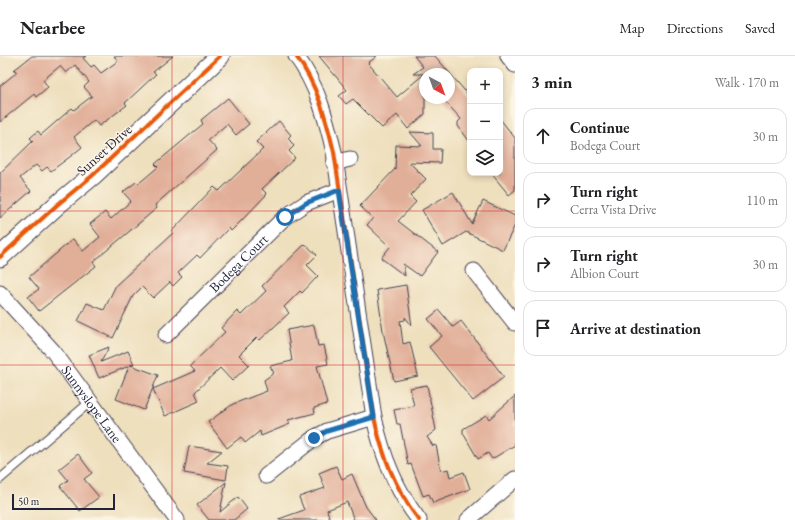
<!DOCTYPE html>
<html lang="en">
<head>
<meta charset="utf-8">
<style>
  :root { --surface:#fff; --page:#f6f6f6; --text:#202124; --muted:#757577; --line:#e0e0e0 }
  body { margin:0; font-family:"EB Garamond",serif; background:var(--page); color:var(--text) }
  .controls { position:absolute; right:12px; top:12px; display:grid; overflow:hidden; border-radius:8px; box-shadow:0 2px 6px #0003 }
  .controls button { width:36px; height:36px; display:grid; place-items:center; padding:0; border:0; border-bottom:1px solid var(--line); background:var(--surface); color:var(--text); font:20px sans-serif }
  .compass { position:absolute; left:419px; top:12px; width:36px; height:36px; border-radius:50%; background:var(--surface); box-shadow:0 2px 6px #0003; rotate:139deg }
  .scale { position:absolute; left:12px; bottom:10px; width:103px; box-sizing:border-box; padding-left:4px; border:2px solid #22223b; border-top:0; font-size:11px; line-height:14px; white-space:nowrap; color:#22223b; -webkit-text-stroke:3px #fcf5e5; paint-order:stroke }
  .stop { position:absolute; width:12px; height:12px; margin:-9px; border:3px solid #1f6fb2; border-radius:50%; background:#fff }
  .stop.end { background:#1f6fb2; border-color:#fff; box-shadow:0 1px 4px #0008 }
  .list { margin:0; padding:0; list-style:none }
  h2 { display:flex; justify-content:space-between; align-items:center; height:52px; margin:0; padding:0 16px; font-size:17px }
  h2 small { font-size:13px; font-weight:400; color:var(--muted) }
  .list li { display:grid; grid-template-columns:26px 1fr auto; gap:12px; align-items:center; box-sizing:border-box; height:56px; margin:0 8px 8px; padding:0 8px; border:1px solid var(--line); border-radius:12px }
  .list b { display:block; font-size:15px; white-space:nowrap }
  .list p { margin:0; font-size:13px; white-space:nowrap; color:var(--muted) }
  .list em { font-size:13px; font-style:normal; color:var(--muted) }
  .icon { flex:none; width:22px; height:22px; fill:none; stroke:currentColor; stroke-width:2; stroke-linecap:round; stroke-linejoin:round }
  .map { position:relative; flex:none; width:515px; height:464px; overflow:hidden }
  header { display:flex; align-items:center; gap:24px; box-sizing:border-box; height:56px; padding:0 20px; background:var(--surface); border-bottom:1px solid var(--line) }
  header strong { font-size:19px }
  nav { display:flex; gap:22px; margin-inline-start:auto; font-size:14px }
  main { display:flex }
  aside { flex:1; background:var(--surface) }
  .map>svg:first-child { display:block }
  .building { fill:#e1ae98 }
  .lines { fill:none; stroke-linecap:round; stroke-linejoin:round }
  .service-casing { stroke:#413e4e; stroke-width:10 }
  .minor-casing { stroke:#413e4e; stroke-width:17 }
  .tertiary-casing { stroke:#413e4e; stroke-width:21 }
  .service { stroke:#fff; stroke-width:8 }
  .minor { stroke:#fff; stroke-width:15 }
  .tertiary { stroke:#fff; stroke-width:19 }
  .cycleway-casing { stroke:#fcf5e5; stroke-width:6 }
  .cycleway { stroke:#e8590c; stroke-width:4 }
  .route { stroke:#1f6fb2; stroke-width:5 }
  .grid { fill:none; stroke:#d62828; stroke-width:1; stroke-opacity:0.55 }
  .labels { text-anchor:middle; stroke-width:3; stroke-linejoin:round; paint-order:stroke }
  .street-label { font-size:14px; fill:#22223b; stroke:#fcf5e5 }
</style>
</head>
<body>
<header>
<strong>Nearbee</strong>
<nav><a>Map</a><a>Directions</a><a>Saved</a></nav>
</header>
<main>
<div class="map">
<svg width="515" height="464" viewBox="0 0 515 464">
  <rect width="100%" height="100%" fill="#fcf5e5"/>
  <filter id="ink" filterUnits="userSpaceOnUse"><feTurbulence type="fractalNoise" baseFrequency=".025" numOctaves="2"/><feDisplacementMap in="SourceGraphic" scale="8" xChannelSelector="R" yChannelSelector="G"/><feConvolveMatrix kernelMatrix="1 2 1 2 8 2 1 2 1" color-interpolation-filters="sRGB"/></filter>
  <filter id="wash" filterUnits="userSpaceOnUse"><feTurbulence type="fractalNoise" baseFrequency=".012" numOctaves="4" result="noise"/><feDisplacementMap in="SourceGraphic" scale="16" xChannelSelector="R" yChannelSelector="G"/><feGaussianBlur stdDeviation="0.9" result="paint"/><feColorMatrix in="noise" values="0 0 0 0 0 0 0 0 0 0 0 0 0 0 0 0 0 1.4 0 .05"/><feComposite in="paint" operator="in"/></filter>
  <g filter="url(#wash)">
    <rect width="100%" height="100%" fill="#eedfbd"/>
    <g id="blocks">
      <!-- building -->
      <path class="building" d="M32 0H86L83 2 91 11 94 9 101 17 118 5 114 0H173L153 16 156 18 125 47 127 49 99 70 94 64 74 81 82 91 71 100 51 115 47 111 42 115 36 109 20 122 31 135 0 162V117L33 85 30 82 38 75 41 79 72 52 74 54 92 40 84 31 89 26 75 9 66 17 60 10 43 24 48 31 36 41 34 38 0 66V30L17 16 14 14Z
        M319 0H377L368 7 397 41 424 18H413L423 11 414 0H435L470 41V86L458 70V66L461 63 442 42H449V18H425V58L408 73 397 59 382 72 353 43 346 48 339 40 347 34Z
        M228 42 249 68 236 79 227 68 208 84 217 94 155 149 157 152 93 206 96 210 39 255 28 241 39 233 29 221 73 183 83 195 100 181 90 168 105 156 111 163 131 145 123 136 136 126 138 128 158 111 155 108 203 68 201 64Z
        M500 63 515 82V134L509 139 491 117H500Z
        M279 65 291 79 288 82 294 90 289 95 295 102 262 133 267 138 243 163 231 175 229 172 200 202 197 199 178 217 182 221 173 230 170 226 153 242 142 231 133 240 113 282 78 265 87 247 104 254 116 229 173 177 172 175 214 131 219 135 263 93 256 86Z
        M410 76 433 77V93H441L440 107 409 106 426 123 410 140 416 146 398 165 438 196 420 220 403 208 405 220 381 202 390 191 367 169 373 162 360 150 395 113 396 89 422 90Z
        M453 136 472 168 483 145 515 160V169L503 194 466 176 443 190 422 154Z
        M305 188 317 199 307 209 318 220 302 237 300 235 284 251 289 257 260 284 257 281 239 299 249 309 232 325 220 312 195 336 199 345 165 360 153 333 195 315 190 310 225 276 221 272 237 255 241 259 266 235 262 230Z
        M406 229 412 270 405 261V264L400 265 403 288 410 286 418 320 394 325 383 275 377 234Z
        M439 254 453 271 461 265 504 321 473 345 429 291 442 280 428 263Z
        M314 269 318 290 324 289 328 308 317 310 327 348 314 352 315 357 288 364 290 368 261 380 260 375 245 387 241 381 227 392 208 366 233 348 267 335 264 324 274 317 270 310 292 305 287 274Z
        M109 291 101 306 128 295 134 308 130 309 158 319 144 354 116 343 129 310 99 322 89 299Z
        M427 329 436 374 427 381 433 390 436 389 441 415 448 413 450 421 464 416 470 433 433 447 429 438 423 440 411 408 408 409 400 368H397L394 354 414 350 410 332Z
        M515 340V389L492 403 488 397 478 403 463 377V373L486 359 489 363Z
        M189 390 222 395 207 407 228 410 226 424 184 417Z
        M78 398 92 417 84 423 99 441 80 455 60 430 68 424 59 413Z
        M336 410 342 423 352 418 366 451 376 464H354L347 446 327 454 330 464H279V463L304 454 299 441 325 432 319 417Z
        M226 426 220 456 238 441 247 453 234 464H209L197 449Z"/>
    </g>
  </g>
  <g filter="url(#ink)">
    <use href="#blocks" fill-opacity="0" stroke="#413e4e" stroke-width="1"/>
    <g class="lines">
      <!-- service casing -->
      <g class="service-casing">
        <path id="service" d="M0 423 90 346"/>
      </g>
      <!-- minor casing -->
      <g class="minor-casing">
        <g id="minor">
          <path d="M296 0C317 28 326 62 334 96L374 361C382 399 395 433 419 464"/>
          <path d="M508 0 515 9"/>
          <path d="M334 107 350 103"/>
          <path d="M474 215 515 267"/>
          <path id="s1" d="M0 237 53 295 177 464"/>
          <path id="s2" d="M166 279 285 161 306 147 339 134"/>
          <path d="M266 420 314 382 327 375 374 361"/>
          <path d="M468 464 515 423"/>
        </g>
      </g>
      <!-- tertiary casing -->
      <g class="tertiary-casing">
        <path id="tertiary" d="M0 201 57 149 92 120 220 0"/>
      </g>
      <!-- service -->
      <use href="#service" class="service"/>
      <!-- minor -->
      <use href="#minor" class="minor"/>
      <!-- tertiary -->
      <use href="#tertiary" class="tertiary"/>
      <!-- cycleway casing -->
      <g class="cycleway-casing">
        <path id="cycleway" d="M296 0C317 28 326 62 334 96L374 361C382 399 395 433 419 464
          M0 201 57 149 92 120 220 0"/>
      </g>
      <!-- cycleway -->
      <use href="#cycleway" class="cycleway"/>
    </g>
  </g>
  <g class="lines" filter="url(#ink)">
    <!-- route -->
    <path class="route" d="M285 161 306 147 339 134 374 361 327 375 314 382"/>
  </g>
  <!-- grid -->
  <path class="grid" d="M172 0V464M343 0V464M0 155H515M0 309H515"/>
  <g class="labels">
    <!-- street labels -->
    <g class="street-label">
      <text transform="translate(104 94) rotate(-42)" y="5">Sunset Drive</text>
      <text dy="5" stroke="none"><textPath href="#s2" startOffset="102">Bodega Court</textPath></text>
      <text dy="5" stroke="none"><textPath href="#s1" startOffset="144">Sunnyslope Lane</textPath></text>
    </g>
  </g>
</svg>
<div class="controls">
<button>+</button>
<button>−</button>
<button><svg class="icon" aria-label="layers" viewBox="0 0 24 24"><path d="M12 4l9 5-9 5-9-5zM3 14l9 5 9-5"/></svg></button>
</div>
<svg class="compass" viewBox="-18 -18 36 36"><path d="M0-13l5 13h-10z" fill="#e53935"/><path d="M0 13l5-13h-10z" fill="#757577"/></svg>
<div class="scale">50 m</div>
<div class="stop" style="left:285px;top:161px"></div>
<div class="stop end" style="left:314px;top:382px"></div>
</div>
<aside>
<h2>3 min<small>Walk · 170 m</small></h2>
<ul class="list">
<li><svg class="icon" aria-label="ahead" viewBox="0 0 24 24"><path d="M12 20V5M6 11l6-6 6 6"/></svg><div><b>Continue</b><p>Bodega Court</p></div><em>30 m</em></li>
<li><svg class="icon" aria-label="right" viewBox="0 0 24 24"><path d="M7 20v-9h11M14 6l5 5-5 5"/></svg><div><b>Turn right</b><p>Cerra Vista Drive</p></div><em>110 m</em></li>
<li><svg class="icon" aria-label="right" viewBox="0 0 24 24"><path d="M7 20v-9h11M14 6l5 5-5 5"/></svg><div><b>Turn right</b><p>Albion Court</p></div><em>30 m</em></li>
<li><svg class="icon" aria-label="arrive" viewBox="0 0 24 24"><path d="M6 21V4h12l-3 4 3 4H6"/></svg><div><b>Arrive at destination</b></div></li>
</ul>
</aside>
</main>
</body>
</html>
